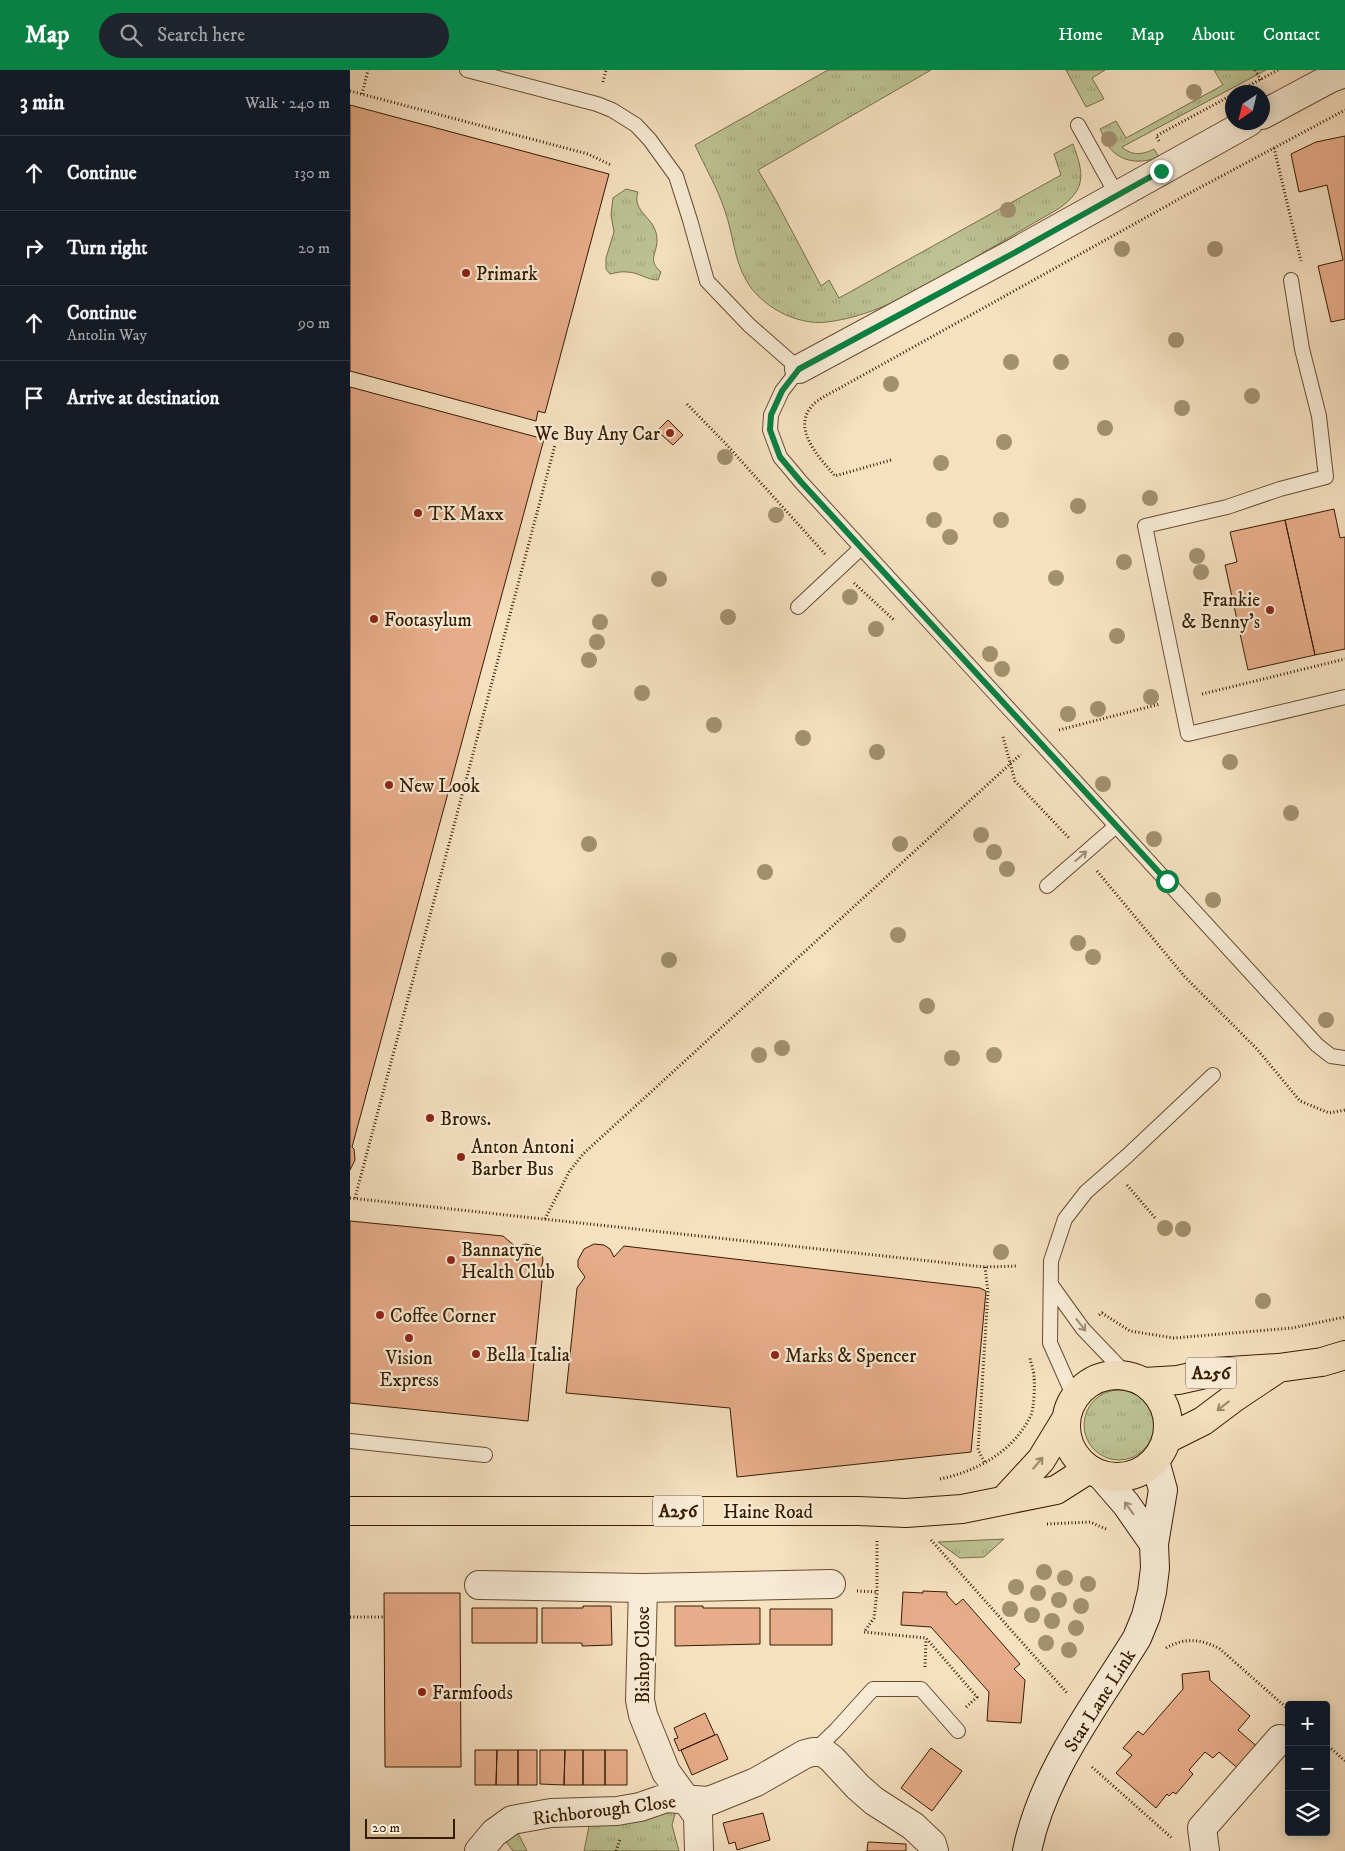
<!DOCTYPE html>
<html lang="en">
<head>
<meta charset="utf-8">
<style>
  :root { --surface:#171b24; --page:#20242c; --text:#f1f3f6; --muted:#9ea1a6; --line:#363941; --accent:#0b8043 }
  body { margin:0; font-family:"IM FELL DW Pica",serif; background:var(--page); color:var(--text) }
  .controls { position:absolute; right:15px; bottom:15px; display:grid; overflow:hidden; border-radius:5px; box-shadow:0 2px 12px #0003 }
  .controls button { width:45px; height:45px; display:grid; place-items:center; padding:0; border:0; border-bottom:1px solid var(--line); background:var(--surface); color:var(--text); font:25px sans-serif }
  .compass { position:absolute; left:875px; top:15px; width:45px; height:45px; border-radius:50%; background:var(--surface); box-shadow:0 2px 12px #0003; rotate:215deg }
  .scale { position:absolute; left:15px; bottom:12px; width:90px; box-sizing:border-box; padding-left:5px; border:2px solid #361c00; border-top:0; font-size:14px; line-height:18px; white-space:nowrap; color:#361c00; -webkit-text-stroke:4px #f8ebd6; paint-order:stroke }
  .stop { position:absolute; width:15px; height:15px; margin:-11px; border:4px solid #0b8043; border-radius:50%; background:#fff }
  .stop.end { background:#0b8043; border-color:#fff; box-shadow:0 1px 5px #0008 }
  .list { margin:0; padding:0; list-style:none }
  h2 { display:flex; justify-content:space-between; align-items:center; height:65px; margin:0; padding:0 20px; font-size:21px }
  h2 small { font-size:16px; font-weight:400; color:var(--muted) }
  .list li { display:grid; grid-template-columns:32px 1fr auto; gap:15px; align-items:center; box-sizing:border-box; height:75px; padding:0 20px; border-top:1px solid var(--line) }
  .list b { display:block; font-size:19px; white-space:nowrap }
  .list p { margin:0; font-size:16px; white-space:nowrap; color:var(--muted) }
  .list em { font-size:16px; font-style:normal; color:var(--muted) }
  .icon { flex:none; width:28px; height:28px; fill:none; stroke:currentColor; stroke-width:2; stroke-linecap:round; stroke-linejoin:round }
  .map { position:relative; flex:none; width:995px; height:1781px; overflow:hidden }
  header { display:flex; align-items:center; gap:30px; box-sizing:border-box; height:70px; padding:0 25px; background:var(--accent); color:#fff }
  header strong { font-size:24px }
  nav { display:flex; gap:28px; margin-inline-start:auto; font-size:18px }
  .search { width:350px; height:45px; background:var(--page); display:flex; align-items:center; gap:12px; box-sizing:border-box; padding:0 18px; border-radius:28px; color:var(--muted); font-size:19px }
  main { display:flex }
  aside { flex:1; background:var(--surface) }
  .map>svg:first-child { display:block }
  .grass { fill:url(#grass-tufts); stroke:#796f49 }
  .building { fill:#e7ad8a; stroke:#361c00 }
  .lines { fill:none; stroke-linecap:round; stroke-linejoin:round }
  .lane-casing { stroke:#664d30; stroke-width:16 }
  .street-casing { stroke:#664d30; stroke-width:30 }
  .secondary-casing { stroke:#361c00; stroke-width:30 }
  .primary-casing { stroke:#361c00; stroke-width:30 }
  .path { stroke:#361c00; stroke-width:3; stroke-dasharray:1 2.5; stroke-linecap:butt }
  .lane { stroke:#f8ebd6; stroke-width:14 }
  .street { stroke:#f8ebd6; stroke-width:28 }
  .secondary { stroke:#f8ebd6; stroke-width:28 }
  .primary { stroke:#f5e0c0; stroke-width:28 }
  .tree { fill:#a2906f }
  .oneway { stroke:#a18e76 }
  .oneway2 { stroke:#9f886a }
  .route { stroke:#0b8043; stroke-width:6 }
  .poi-dot { fill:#8f2418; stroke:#f8ebd6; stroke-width:2 }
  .labels { text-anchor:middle; stroke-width:4.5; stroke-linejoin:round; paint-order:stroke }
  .shield { fill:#f8ebd6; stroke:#705a40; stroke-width:1 }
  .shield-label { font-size:18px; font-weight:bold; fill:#361c00 }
  .poi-label { font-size:19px; fill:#361c00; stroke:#f8ebd6; text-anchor:start }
  .street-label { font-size:19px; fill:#361c00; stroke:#f8ebd6 }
</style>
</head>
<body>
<header>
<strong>Map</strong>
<div class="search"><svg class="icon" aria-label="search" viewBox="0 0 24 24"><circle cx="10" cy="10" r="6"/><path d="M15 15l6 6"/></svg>Search here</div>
<nav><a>Home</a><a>Map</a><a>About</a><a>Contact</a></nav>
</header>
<main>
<aside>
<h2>3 min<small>Walk · 240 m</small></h2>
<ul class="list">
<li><svg class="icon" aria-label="ahead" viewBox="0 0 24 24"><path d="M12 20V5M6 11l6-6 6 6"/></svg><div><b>Continue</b></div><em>130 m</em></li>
<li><svg class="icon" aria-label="right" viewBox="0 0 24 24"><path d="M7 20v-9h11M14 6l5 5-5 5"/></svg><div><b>Turn right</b></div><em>20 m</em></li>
<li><svg class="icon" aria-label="ahead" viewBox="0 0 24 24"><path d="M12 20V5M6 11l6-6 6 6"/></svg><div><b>Continue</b><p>Antolin Way</p></div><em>90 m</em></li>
<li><svg class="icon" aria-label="arrive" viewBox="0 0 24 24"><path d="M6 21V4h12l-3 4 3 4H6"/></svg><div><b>Arrive at destination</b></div></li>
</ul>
</aside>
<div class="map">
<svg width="995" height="1781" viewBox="0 0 995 1781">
  <defs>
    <pattern id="grass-tufts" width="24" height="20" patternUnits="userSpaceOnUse" patternTransform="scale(1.25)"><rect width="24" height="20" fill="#bcc292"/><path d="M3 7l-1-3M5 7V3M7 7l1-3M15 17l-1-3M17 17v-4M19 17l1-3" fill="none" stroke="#a2a67c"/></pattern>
  </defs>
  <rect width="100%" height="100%" fill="#f5e0c0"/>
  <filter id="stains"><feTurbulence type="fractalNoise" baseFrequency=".004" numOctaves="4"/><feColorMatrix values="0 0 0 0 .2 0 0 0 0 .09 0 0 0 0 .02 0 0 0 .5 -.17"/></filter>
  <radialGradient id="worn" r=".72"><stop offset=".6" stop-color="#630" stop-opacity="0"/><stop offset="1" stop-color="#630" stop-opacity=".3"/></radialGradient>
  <!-- grass -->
  <path class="grass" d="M478 0H581L408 100 425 129 471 216 479 210 489 228 711 105 704 84 723 74C734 104 737 119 708 139 677 157 646 175 616 193 572 218 527 246 477 252 447 256 410 236 396 210 384 189 383 164 375 141 368 119 355 97 345 75Z
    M716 0H755L742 8 754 29 736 37Z
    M864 0H916L772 77C782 86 792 85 804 79L809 87C792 94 771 93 759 77 755 72 753 65 750 59L766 51 776 68 873 15Z
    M276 119 288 122C281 143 307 147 307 170 307 184 297 190 311 202L308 210C297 210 288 202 277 202 271 201 265 203 260 204L256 199V188L264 162 261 145 263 128Z
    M734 1355a35 35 0 1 1 70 0a35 35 0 1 1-70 0Z
    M654 1469 634 1487 610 1488 588 1472Z
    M322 1739 325 1744 322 1755 329 1781H234L239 1756 243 1754Z
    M164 1762 169 1765 177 1781H163L157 1773 156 1768Z"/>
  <!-- building -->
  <path class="building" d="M0 35 259 104 195 343 188 341 186 351 0 301Z
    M995 66V249L981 252 968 196 993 190 977 115 949 122 941 84 966 72Z
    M0 317 194 369 2 1077 4 1079 5 1090 0 1100Z
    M318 350 333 365 323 375 307 361Z
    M984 439 990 468 995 467V579L965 585 935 450Z
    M935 450 965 585 898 600 875 495 887 492 880 462Z
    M0 1151 153 1166 166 1177 176 1174 187 1177 192 1183 193 1191 191 1198 188 1203 192 1211 178 1351 0 1333Z
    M244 1174 254 1175 260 1179 264 1187 274 1176 630 1218 636 1221 621 1382 387 1407 380 1338 216 1323 227 1218 235 1207 228 1197V1190L234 1179Z
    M573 1521 597 1522V1525L606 1535 613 1529 670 1594 664 1599 675 1610 671 1653 637 1651 639 1622 581 1557 551 1555 553 1522 573 1523Z
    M34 1523H110L111 1697H35Z
    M233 1536H261L262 1575 232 1576V1573H192V1538H233Z
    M325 1536H353V1538H410V1574L325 1576Z
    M122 1538H187V1573H122Z
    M420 1539H482V1575H420Z
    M859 1601 860 1610 900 1646 888 1660 925 1692 906 1714 869 1682 863 1688 855 1682 839 1700 843 1704 826 1724 823 1722 819 1726 817 1724 806 1738 766 1703 782 1685 773 1678 788 1661 793 1665 833 1619 832 1604Z
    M355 1643 365 1665 329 1681 324 1669 328 1668 324 1658Z
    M367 1664 378 1689 342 1705 331 1680Z
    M581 1678 612 1701 582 1741 551 1718Z
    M125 1680H147L146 1715H125Z
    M147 1680H168V1715H146Z
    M168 1680H187V1715H168Z
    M190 1680H215L214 1715 190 1714Z
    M215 1680H233V1715H214Z
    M233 1680H255V1715H233Z
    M255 1680H277V1715H255Z
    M413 1743 420 1770 387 1780 385 1772 379 1774 373 1753Z
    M518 1772 556 1774V1781H517Z"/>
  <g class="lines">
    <!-- lane casing -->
    <g class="lane-casing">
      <path id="lane" d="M117 0 247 34 262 40 286 55 300 70 326 106 340 150 357 211 399 255 449 299 432 321 421 345 420 360 430 387 451 412 967 975 981 986 995 988
        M728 55 768 127
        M941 210 952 279 969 346 976 407 930 419 877 437 795 456 838 664 995 627
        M448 537 511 478
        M697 816 766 756
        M702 1216 733 1259 778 1306
        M724 1327 700 1273 701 1191 715 1149 736 1122 777 1086 863 1005
        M0 1371 135 1385
        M463 1682 486 1660 523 1619H571L608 1661"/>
    </g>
    <!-- street casing -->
    <g class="street-casing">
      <path id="street" d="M912 45 981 8 995 3
        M449 299 664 183 899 52
        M129 1515 293 1518 481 1514
        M293 1518 290 1630 293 1645 316 1702 348 1746 349 1781
        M129 1781 144 1763 162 1750 201 1743 267 1741 290 1737 316 1728 359 1731 406 1712 455 1684 463 1682H473L482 1689 508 1717 524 1731 563 1756 582 1774 584 1781
        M855 1781 852 1758 930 1669"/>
    </g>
    <!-- secondary casing -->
    <g class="secondary-casing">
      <path id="secondary" d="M751 1405 776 1434 804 1474
        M677 1781C693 1702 746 1635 787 1568L796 1546 802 1522 805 1498 804 1474 813 1420 805 1391"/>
    </g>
    <!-- primary casing -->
    <g class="primary-casing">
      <path id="primary" d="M716 1356a51 51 0 1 1 102 0a51 51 0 1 1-102 0Z
        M794 1312 828 1310 864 1302 928 1298 972 1292 995 1285
        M817 1369 853 1351 885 1327 927 1299
        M655 1429 691 1390 716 1349
        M0 1441H508L556 1443 612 1439 706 1420 739 1399"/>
    </g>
    <!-- path -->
    <path class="path" d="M905 0 911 10
      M253 12 256 0
      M0 21 238 84 261 95
      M887 22 928 0
      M12 24 18 0
      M809 71 806 66 882 25
      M924 78 951 191
      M337 334 375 373 475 484
      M541 390 485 406C469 387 438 356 466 332 475 325 487 320 497 314L838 124 995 40
      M504 513 545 551
      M852 624 995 589
      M709 660 810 634
      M653 667 665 711 719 768
      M747 801 835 907 907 979 950 1031 979 1043 995 1040
      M777 1115 806 1149
      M0 1128 635 1197 668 1196
      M5 1128 205 375
      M195 1149 219 1102 233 1084 671 684
      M635 1197 638 1222 628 1380 635 1393
      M749 1245 752 1243 780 1261 824 1268 942 1258 995 1247
      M590 1409C628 1401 664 1381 681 1345 684 1339 685 1314 684 1307 684 1301 681 1294 680 1288
      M697 1454 740 1452 756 1459
      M581 1470 718 1624
      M527 1471V1522L524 1548 514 1562 576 1568 627 1627 615 1638
      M507 1521 527 1522
      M0 1547H34
      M816 1578C835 1567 851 1569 870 1579L939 1640
      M575 1597 576 1569
      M976 1674 995 1691
      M742 1697 823 1769
      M266 1781 270 1769"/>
    <!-- lane -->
    <use href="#lane" class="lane"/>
    <!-- street -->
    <use href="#street" class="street"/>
    <!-- secondary -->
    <use href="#secondary" class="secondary"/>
    <!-- primary -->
    <use href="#primary" class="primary"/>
  </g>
  <!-- trees -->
  <g class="tree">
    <circle cx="844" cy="22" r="8"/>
    <circle cx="759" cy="69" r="8"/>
    <circle cx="658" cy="140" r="8"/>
    <circle cx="772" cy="179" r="8"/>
    <circle cx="865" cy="179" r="8"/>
    <circle cx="826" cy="270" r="8"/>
    <circle cx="661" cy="292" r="8"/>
    <circle cx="711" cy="292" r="8"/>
    <circle cx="541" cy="314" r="8"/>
    <circle cx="902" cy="326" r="8"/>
    <circle cx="832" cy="338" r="8"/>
    <circle cx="755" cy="358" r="8"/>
    <circle cx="654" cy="372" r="8"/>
    <circle cx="375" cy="387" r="8"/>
    <circle cx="591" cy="393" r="8"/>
    <circle cx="800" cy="428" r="8"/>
    <circle cx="728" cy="436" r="8"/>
    <circle cx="426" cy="445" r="8"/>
    <circle cx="584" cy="450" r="8"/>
    <circle cx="651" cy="450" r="8"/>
    <circle cx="600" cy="467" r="8"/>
    <circle cx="847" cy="486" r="8"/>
    <circle cx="774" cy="492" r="8"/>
    <circle cx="851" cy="502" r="8"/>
    <circle cx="706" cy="508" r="8"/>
    <circle cx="309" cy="509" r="8"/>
    <circle cx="500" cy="527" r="8"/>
    <circle cx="378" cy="547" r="8"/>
    <circle cx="250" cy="552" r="8"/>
    <circle cx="526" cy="559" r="8"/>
    <circle cx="767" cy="566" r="8"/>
    <circle cx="247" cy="572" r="8"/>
    <circle cx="640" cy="584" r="8"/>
    <circle cx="239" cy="590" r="8"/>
    <circle cx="652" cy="599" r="8"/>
    <circle cx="292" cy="623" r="8"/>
    <circle cx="801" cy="627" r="8"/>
    <circle cx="748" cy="639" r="8"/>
    <circle cx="718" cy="644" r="8"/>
    <circle cx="364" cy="655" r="8"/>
    <circle cx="453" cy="668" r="8"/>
    <circle cx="527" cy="682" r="8"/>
    <circle cx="880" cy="692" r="8"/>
    <circle cx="753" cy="714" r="8"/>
    <circle cx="941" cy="743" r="8"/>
    <circle cx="631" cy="765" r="8"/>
    <circle cx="804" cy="769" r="8"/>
    <circle cx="239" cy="774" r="8"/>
    <circle cx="550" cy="774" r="8"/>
    <circle cx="644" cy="782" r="8"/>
    <circle cx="657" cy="799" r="8"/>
    <circle cx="415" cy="802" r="8"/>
    <circle cx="863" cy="830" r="8"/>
    <circle cx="548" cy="865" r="8"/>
    <circle cx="728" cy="873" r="8"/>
    <circle cx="743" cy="887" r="8"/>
    <circle cx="319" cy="890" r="8"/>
    <circle cx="577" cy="936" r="8"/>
    <circle cx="976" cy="950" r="8"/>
    <circle cx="432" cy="978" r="8"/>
    <circle cx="409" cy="985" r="8"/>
    <circle cx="644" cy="985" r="8"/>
    <circle cx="602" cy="988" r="8"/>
    <circle cx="815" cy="1158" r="8"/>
    <circle cx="833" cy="1159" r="8"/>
    <circle cx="651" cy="1182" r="8"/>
    <circle cx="913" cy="1231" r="8"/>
    <circle cx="694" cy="1502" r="8"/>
    <circle cx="715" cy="1508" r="8"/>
    <circle cx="738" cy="1514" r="8"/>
    <circle cx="666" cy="1517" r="8"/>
    <circle cx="688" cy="1523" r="8"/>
    <circle cx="709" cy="1530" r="8"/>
    <circle cx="731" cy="1536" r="8"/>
    <circle cx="660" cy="1539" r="8"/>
    <circle cx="682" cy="1545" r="8"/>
    <circle cx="702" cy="1551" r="8"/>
    <circle cx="726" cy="1558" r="8"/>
    <circle cx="696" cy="1573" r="8"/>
    <circle cx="719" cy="1580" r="8"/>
  </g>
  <!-- one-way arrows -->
  <defs><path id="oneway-shaft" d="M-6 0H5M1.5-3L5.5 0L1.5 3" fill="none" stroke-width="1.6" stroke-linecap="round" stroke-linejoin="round" transform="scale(1.25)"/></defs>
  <g class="oneway">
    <use href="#oneway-shaft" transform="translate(731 786) rotate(-41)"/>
    <use href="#oneway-shaft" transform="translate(731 1255) rotate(52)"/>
    <use href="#oneway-shaft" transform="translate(779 1438) rotate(-126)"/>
  </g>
  <g class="oneway2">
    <use href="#oneway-shaft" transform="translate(873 1336) rotate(142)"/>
    <use href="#oneway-shaft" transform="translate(688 1393) rotate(-50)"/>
  </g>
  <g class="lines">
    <!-- route -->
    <path class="route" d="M811 101 664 183 449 299 432 321 421 345 420 360 430 387 451 412 817 811"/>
  </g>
  <!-- markers -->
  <g class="poi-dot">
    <circle cx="116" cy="203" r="5"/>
    <circle cx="320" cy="363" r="5"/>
    <circle cx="68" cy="443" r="5"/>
    <circle cx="920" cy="540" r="5"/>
    <circle cx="24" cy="549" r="5"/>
    <circle cx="39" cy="715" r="5"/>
    <circle cx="80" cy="1048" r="5"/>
    <circle cx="111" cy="1087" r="5"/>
    <circle cx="101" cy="1190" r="5"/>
    <circle cx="30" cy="1245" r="5"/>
    <circle cx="59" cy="1268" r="5"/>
    <circle cx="126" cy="1284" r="5"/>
    <circle cx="425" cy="1285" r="5"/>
    <circle cx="72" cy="1622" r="5"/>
  </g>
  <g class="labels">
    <!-- shield labels -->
    <g class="shield">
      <rect x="836" y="1287.5" width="50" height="31" rx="4"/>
      <rect x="303" y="1425.5" width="50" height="31" rx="4"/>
    </g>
    <g class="shield-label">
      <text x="861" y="1309">A256</text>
      <text x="328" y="1447">A256</text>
    </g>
    <!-- poi labels -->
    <g class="poi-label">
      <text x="126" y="210">Primark</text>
      <text x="310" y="370" text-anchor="end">We Buy Any Car</text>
      <text x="78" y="450">TK Maxx</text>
      <text x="910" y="536" text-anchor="end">Frankie<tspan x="910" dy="22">&amp; Benny's</tspan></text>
      <text x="34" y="556">Footasylum</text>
      <text x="49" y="722">New Look</text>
      <text x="90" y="1055">Brows.</text>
      <text x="121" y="1083">Anton Antoni<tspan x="121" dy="22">Barber Bus</tspan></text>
      <text x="111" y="1186">Bannatyne<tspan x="111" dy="22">Health Club</tspan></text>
      <text x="40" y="1252">Coffee Corner</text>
      <text x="136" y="1291">Bella Italia</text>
      <text x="435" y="1292">Marks &amp; Spencer</text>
      <text x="59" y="1294" text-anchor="middle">Vision<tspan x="59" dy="22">Express</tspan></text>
      <text x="82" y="1629">Farmfoods</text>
    </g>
    <!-- street labels -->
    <g class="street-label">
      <text x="418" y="1448">Haine Road</text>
      <text transform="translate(292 1585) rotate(-90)" y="7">Bishop Close</text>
      <text transform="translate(749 1630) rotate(-58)" y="7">Star Lane Link</text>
      <text transform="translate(254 1739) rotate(-7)" y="7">Richborough Close</text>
    </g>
  </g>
  <rect width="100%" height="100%" filter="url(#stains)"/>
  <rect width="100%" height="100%" fill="url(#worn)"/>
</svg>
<div class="controls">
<button>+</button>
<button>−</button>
<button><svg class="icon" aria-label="layers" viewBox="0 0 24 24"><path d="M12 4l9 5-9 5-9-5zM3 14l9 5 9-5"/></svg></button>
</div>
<svg class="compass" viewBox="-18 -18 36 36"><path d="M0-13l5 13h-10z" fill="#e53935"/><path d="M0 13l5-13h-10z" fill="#9ea1a6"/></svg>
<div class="scale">20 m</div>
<div class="stop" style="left:817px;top:811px"></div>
<div class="stop end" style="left:811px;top:101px"></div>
</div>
</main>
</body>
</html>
